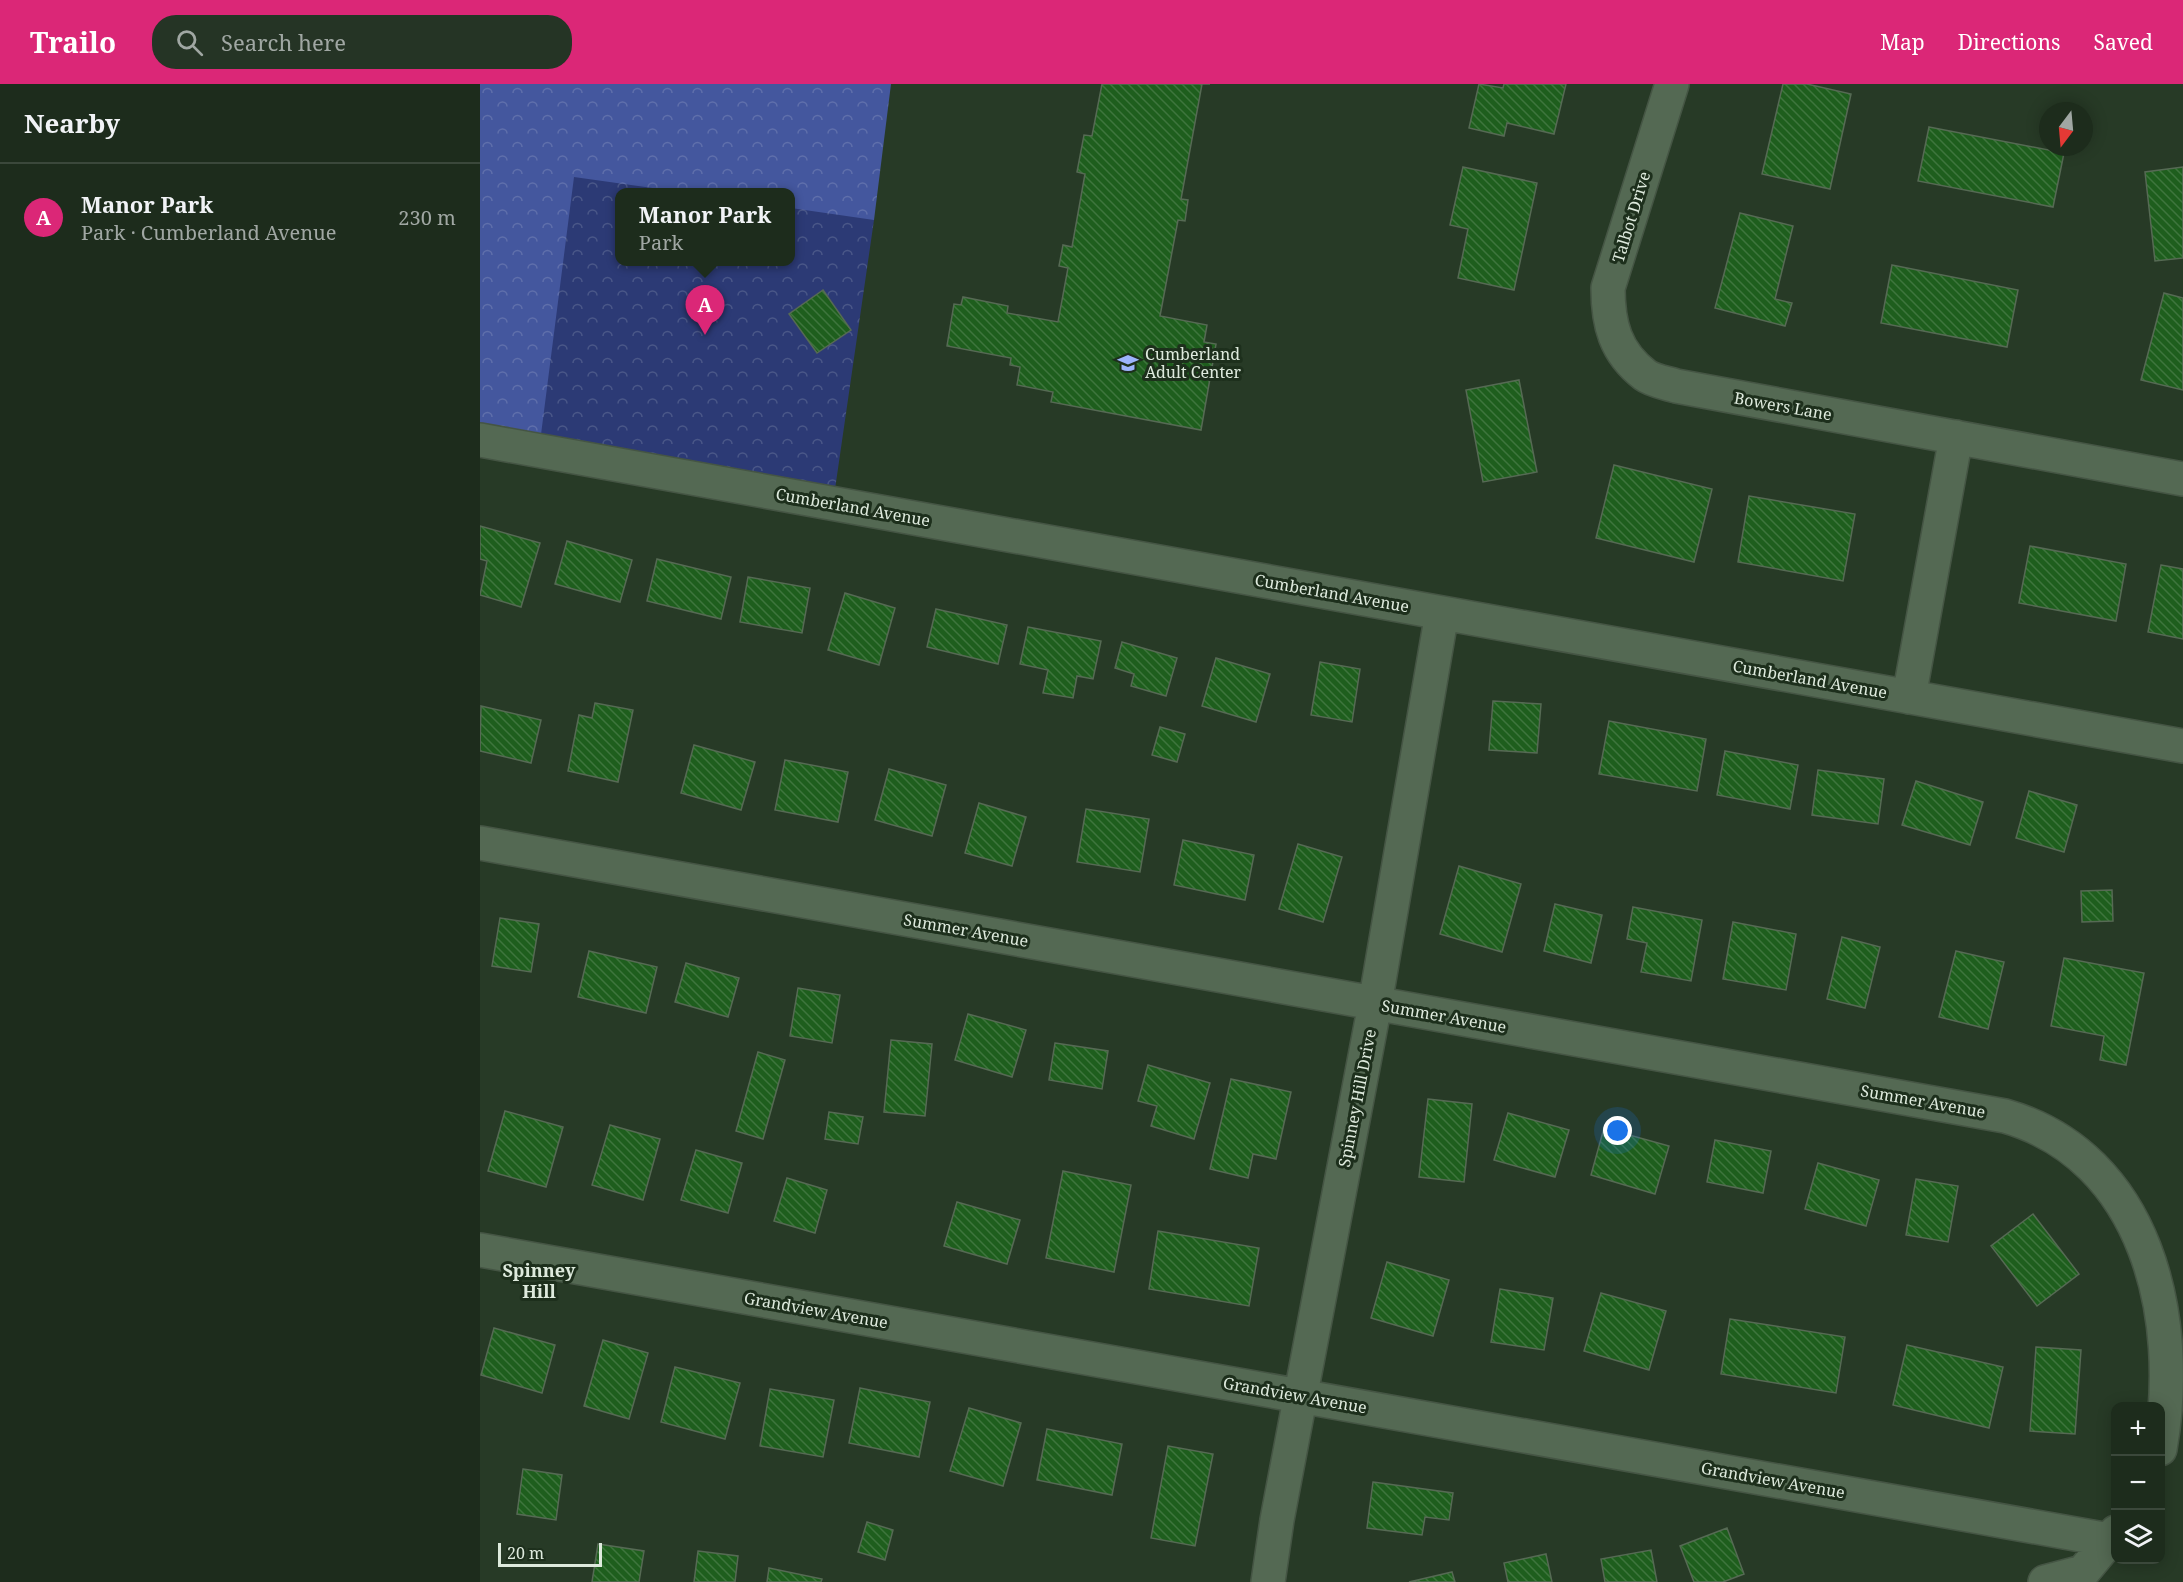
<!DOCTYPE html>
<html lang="en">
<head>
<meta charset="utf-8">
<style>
  :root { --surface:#1d2c1c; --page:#253425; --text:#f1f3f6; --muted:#a0a7a3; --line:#3b483b; --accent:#db2777 }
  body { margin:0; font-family:"Noto Serif",serif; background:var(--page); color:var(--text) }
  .controls { position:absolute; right:18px; bottom:18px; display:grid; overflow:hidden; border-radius:12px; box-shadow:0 3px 15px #0003 }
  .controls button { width:54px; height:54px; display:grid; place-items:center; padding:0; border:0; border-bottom:2px solid var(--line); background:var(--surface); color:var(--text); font:30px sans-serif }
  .compass { position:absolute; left:1559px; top:18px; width:54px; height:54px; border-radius:50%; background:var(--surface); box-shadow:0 3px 15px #0003; rotate:196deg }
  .scale { position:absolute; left:18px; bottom:15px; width:104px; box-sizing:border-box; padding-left:6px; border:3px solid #deeadd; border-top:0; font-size:16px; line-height:21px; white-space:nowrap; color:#deeadd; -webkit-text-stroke:4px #1d2f1c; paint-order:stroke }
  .you { position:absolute; left:1138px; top:1047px; width:21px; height:21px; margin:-15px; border:4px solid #fff; border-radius:50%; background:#1a73e8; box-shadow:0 0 0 9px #1a73e833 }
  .badge { display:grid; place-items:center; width:39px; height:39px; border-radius:50%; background:var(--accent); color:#fff; font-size:20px; font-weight:700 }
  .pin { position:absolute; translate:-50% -50px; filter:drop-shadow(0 2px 3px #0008) }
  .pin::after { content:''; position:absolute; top:32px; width:21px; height:18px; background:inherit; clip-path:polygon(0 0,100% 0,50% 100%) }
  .popup { position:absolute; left:135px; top:104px; width:180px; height:78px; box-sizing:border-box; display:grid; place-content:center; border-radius:12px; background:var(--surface); filter:drop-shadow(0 2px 4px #0005); font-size:20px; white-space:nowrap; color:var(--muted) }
  .popup b { font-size:22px; color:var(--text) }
  .popup::after { content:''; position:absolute; left:50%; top:100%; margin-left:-12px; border:12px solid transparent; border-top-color:var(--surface) }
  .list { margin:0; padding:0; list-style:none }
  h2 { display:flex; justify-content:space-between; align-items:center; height:78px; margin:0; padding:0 24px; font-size:26px }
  h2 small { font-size:20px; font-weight:400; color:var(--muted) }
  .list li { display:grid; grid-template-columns:39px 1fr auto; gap:18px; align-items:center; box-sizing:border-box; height:108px; padding:0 24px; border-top:2px solid var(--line) }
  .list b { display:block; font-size:22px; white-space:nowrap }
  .list p { margin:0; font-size:20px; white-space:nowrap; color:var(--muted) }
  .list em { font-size:20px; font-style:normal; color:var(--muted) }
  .icon { flex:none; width:33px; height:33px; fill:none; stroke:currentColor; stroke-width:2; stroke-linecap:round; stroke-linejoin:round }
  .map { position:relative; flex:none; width:1703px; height:1498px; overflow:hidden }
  header { display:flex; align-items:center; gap:36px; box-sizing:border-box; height:84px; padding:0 30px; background:var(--accent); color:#fff }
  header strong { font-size:28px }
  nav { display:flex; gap:33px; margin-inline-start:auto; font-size:21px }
  .search { width:420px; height:54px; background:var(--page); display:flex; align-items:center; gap:15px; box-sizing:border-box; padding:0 21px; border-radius:24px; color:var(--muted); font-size:22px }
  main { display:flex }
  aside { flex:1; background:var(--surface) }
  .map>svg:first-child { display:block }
  .forest { fill:url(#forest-crowns); fill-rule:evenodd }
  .park { fill:url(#park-crowns) }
  .building { fill:url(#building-back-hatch); stroke:#566a54; stroke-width:1.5 }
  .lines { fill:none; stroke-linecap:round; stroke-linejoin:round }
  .street-casing { stroke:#455544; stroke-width:36 }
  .street { stroke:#546953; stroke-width:33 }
  .labels { text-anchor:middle; stroke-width:6; stroke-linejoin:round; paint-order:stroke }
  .street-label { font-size:16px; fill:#deeadd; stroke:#1d2f1c }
  .poi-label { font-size:16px; fill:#deeadd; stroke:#1d2f1c; text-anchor:start }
  .neighbourhood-label { font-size:18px; font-weight:bold; fill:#deeadd; stroke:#1d2f1c }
</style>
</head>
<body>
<header>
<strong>Trailo</strong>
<div class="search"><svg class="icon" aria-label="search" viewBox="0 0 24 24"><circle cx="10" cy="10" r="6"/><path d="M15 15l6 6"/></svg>Search here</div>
<nav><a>Map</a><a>Directions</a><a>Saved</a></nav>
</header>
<main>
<aside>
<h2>Nearby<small></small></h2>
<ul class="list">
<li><span class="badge">A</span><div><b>Manor Park</b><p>Park · Cumberland Avenue</p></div><em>230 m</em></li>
</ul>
</aside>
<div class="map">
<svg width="1703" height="1498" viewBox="0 0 1703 1498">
  <defs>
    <pattern id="forest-crowns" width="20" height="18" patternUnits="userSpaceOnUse" patternTransform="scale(1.5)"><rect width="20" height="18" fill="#44579e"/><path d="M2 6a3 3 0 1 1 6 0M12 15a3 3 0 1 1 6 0" fill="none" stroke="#5f6fab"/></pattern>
    <pattern id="park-crowns" width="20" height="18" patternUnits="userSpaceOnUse" patternTransform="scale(1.5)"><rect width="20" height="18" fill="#2c3a75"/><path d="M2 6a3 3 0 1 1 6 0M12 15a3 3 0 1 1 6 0" fill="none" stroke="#4a5788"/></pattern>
    <pattern id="building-back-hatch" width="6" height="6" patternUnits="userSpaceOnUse" patternTransform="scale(1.5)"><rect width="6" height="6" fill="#1e5e1d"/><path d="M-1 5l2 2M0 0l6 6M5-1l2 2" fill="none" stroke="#3e753d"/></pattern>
  </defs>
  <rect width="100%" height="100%" fill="#273a26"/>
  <!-- forest -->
  <path class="forest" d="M0 0H411L394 136 379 142 259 333 0 356ZM140 109H310V178H140Z"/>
  <!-- park -->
  <path class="park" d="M94 93 201 108 140 109V178H310L311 124 394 136 353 419 59 366Z"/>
  <!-- building -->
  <path class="building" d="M622 0H730H722L701 115 708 116 705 137 698 136 680 232 727 241 724 258 736 260 721 346 571 318 573 308 537 301 540 283 530 281 531 274 467 262 474 220 481 221 483 213 528 222 527 229 578 238 588 184 579 182 583 161 592 163 605 90 597 88 604 51 612 52Z
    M999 0 1023 4 1024 0H1086L1074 50 1027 39 1024 52 989 44Z
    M1303 0H1327L1371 10 1350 105 1282 90Z
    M1449 43 1584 69 1573 123 1438 97Z
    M983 83 1057 99 1034 206 978 194 988 145 970 141Z
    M1703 83V174L1675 177 1665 88Z
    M1260 129 1313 142 1295 215 1312 219 1305 242 1235 224Z
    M1412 181 1538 206 1527 263 1401 239Z
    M343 206 371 246 337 269 309 230Z
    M1684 209 1703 214V306L1661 296Z
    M1039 296 1057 388 1003 398 986 306Z
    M1134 381 1232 405 1214 478 1116 454Z
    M1269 412 1375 430 1363 497 1258 478Z
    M0 442 60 459 41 523 0 511 7 477 0 475Z
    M87 457 152 476 140 518 75 500Z
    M1550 462 1646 480 1636 537 1539 519Z
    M177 475 251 493 241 535 167 517Z
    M1681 481 1703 485V555L1668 548Z
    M268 493 330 504 322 549 260 538Z
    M365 509 415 524 399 581 348 566Z
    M456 525 527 541 518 580 447 563Z
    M548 543 621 557 613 595 597 592 593 614 563 609 568 586 540 580Z
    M642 558 697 574 686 612 651 602 654 590 635 584Z
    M736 574 790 590 776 638 722 622Z
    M840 578 880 585 872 638 831 631Z
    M1013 617 1061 620 1057 669 1009 666Z
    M115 619 153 626 138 698 88 687 99 631 112 634Z
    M1 622 61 636 51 679 0 667Z
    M1129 637 1226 655 1217 707 1119 690Z
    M680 643 705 650 697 678 672 671Z
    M214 661 275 678 261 726 201 709Z
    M1245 667 1318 681 1310 725 1237 711Z
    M305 676 368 688 358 738 295 726Z
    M409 685 466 701 452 752 395 736Z
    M1338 686 1404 695 1398 740 1332 731Z
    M1436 697 1503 718 1490 761 1422 741Z
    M1549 707 1597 721 1584 768 1536 754Z
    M499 719 546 733 532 782 485 769Z
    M606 725 669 735 660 788 597 778Z
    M703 756 774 771 765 816 694 801Z
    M818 760 862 773 843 838 799 825Z
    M979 782 1041 800 1022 868 960 850Z
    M1632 806 1633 837 1602 838 1601 807Z
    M1075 820 1122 831 1111 879 1064 867Z
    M1153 823 1222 836 1211 897 1161 888 1167 859 1147 855Z
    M20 834 59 840 51 888 12 882Z
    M1253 838 1316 850 1306 906 1243 895Z
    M1362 853 1400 863 1385 924 1347 915Z
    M109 867 177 883 166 929 98 913Z
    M1476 867 1524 878 1508 945 1459 933Z
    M1584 874 1664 889 1646 981 1620 976 1624 952 1571 942Z
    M206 879 259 894 248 933 195 918Z
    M318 904 360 911 352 959 310 952Z
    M488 930 546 946 532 993 475 976Z
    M411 956 452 960 445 1032 404 1028Z
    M575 959 628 967 622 1005 569 996Z
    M278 968 305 976 283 1055 256 1047Z
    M668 981 730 999 714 1055 671 1042 677 1022 658 1017Z
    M751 995 811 1008 796 1075 773 1070 768 1094 730 1085Z
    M948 1015 992 1020 984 1098 939 1093Z
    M25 1027 83 1043 66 1103 8 1087Z
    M349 1028 383 1033 378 1060 345 1055Z
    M1028 1029 1089 1046 1075 1093 1014 1076Z
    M130 1041 180 1055 163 1116 112 1101Z
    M1124 1044 1189 1062 1175 1110 1111 1091Z
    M1235 1056 1291 1067 1283 1109 1227 1098Z
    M216 1066 262 1079 248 1129 201 1116Z
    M1338 1079 1399 1096 1386 1142 1325 1125Z
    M583 1087 651 1101 634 1188 566 1174Z
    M307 1094 347 1106 335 1149 294 1137Z
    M1436 1095 1478 1102 1468 1158 1426 1151Z
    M477 1118 540 1136 527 1180 464 1162Z
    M1553 1130 1599 1190 1557 1222 1511 1162Z
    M678 1147 779 1164 769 1222 669 1205Z
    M907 1178 969 1196 953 1252 891 1234Z
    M1020 1205 1073 1214 1064 1266 1011 1258Z
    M1121 1209 1186 1227 1169 1286 1104 1267Z
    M1250 1235 1365 1253 1356 1309 1241 1290Z
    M14 1244 75 1261 62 1309 1 1291Z
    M123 1256 168 1269 149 1335 104 1322Z
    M1427 1261 1523 1283 1509 1344 1413 1321Z
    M1556 1263 1601 1266 1595 1350 1550 1347Z
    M195 1283 260 1299 245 1355 181 1338Z
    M380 1304 450 1318 439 1373 369 1359Z
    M290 1305 354 1316 343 1373 280 1362Z
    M489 1324 541 1339 523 1402 470 1387Z
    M567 1345 642 1360 632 1411 557 1396Z
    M688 1362 733 1370 715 1462 671 1454Z
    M43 1385 82 1391 76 1436 37 1430Z
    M893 1398 973 1409 969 1436 945 1433 942 1451 887 1444Z
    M387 1438 413 1446 405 1476 378 1468Z
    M1247 1444 1264 1490 1243 1498H1214L1200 1462Z
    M118 1460 164 1467 159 1498H112Z
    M1171 1466 1177 1498H1125L1121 1475Z
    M218 1467 258 1472 255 1498H214Z
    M1066 1470 1072 1498H1028L1024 1479Z
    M289 1484 342 1495 341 1498H287Z
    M972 1488 975 1498H929Z"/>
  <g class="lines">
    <!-- street casing -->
    <g class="street-casing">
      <path id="street" d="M1192 0 1128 204C1128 240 1135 268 1165 291 1173 297 1187 299 1196 302L1703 395
        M0 356 1703 662
        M1429 613 1476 353
        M0 759 1525 1032C1667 1073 1703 1233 1680 1365
        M0 1166 1629 1456
        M788 1498 797 1436 895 920 962 529
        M1565 1498 1603 1488 1636 1448"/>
    </g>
    <!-- street -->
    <use href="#street" class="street"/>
  </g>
  <!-- icons -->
  <defs>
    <g id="school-bare" transform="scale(1.62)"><path d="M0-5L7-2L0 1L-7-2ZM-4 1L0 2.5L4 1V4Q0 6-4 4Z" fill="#9db4fd" stroke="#1d2f1c" stroke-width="2.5" paint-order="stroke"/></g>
  </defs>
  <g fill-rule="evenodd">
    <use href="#school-bare" x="648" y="279"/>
  </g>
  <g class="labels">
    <!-- street labels -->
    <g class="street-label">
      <text transform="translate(1151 133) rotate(-73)" y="6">Talbot Drive</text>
      <text transform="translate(1303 322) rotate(10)" y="6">Bowers Lane</text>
      <text transform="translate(373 423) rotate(10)" y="6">Cumberland Avenue</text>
      <text transform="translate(852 509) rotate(10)" y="6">Cumberland Avenue</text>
      <text transform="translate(1330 595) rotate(10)" y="6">Cumberland Avenue</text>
      <text transform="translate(486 846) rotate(10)" y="6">Summer Avenue</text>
      <text transform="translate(964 932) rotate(10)" y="6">Summer Avenue</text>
      <text transform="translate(877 1014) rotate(-79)" y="6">Spinney Hill Drive</text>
      <text transform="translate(1443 1017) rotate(10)" y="6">Summer Avenue</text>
      <text transform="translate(336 1226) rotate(10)" y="6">Grandview Avenue</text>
      <text transform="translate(815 1311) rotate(10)" y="6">Grandview Avenue</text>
      <text transform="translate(1293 1396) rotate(10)" y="6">Grandview Avenue</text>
    </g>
    <!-- poi labels -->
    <g class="poi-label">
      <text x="665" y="276">Cumberland<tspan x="665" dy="18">Adult Center</tspan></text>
    </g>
    <!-- neighbourhood labels -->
    <g class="neighbourhood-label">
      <text x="59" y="1193">Spinney<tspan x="59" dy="21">Hill</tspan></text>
    </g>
  </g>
</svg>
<div class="controls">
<button>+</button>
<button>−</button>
<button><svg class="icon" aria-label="layers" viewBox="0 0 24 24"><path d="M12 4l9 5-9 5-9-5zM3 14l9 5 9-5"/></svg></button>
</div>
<svg class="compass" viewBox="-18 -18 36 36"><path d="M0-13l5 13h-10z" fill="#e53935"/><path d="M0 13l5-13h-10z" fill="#a0a7a3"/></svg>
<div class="scale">20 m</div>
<div class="you"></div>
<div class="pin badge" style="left:225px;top:251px">A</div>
<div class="popup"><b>Manor Park</b>Park</div>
</div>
</main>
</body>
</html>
